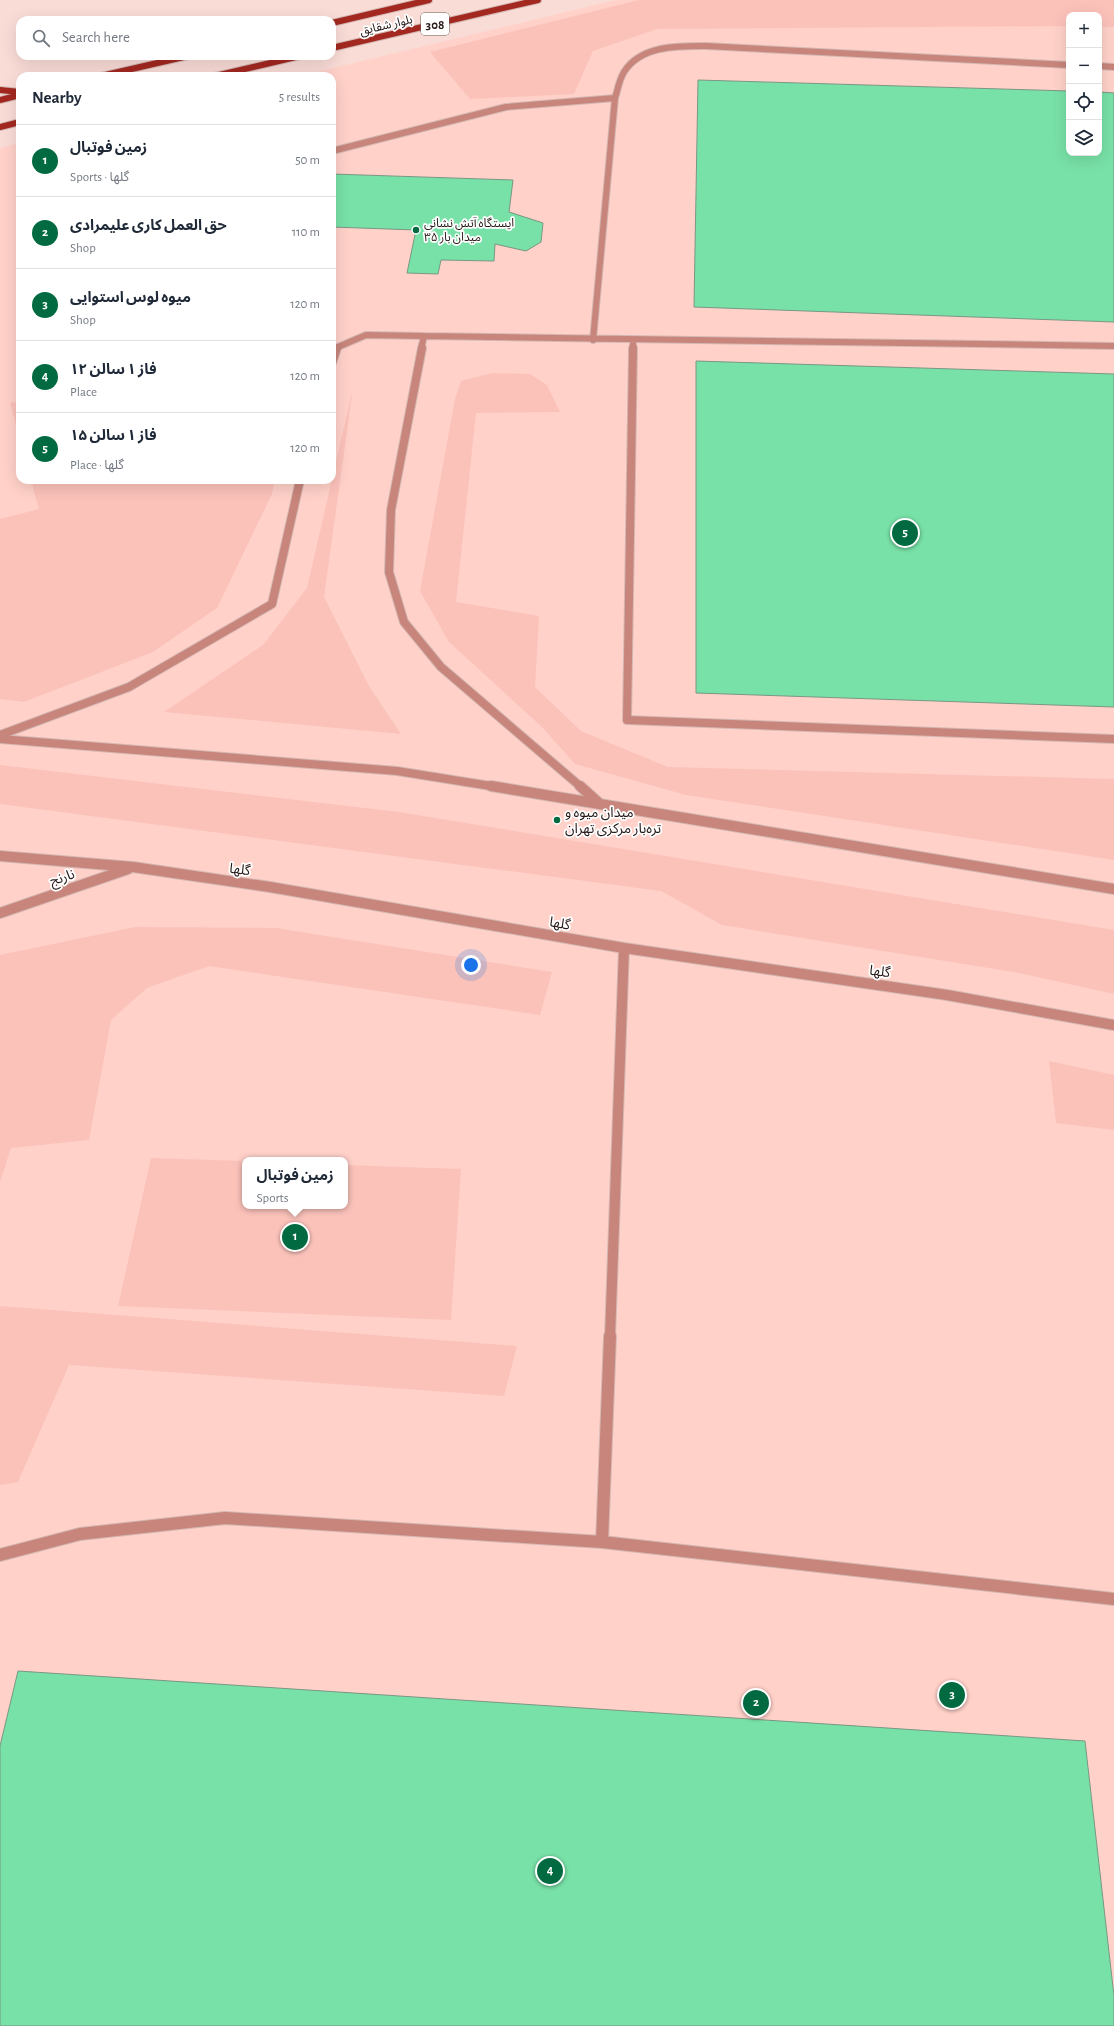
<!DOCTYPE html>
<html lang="en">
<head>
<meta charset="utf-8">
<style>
  :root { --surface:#fff; --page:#f2f2f3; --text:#1f2937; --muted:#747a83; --line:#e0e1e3; --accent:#026a40 }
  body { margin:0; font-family:"Alegreya Sans","Noto Sans Arabic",sans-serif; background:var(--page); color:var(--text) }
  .controls { position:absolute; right:12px; top:12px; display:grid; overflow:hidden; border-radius:8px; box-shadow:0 4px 16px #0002 }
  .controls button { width:36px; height:36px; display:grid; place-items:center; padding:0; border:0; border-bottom:1px solid var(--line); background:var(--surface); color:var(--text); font:20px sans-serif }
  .you { position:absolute; left:471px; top:965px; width:14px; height:14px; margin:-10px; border:3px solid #fff; border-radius:50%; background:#1a73e8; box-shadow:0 0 0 6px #1a73e833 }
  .badge { display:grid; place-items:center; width:26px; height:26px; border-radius:50%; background:var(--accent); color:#fff; font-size:13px; font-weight:700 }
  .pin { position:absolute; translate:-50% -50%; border:2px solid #fff; box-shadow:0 1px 4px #0006 }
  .popup { position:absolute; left:242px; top:1157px; width:106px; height:52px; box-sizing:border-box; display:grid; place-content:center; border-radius:8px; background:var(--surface); filter:drop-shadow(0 1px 3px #0005); font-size:13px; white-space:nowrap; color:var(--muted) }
  .popup b { font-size:15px; color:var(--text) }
  .popup::after { content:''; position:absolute; left:50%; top:100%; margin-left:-8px; border:8px solid transparent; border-top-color:var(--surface) }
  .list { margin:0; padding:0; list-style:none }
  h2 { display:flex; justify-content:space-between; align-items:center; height:52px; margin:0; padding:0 16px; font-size:17px }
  h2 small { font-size:13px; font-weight:400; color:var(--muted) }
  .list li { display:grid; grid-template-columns:26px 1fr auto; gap:12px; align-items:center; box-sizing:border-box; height:72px; padding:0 16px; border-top:1px solid var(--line) }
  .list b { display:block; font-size:15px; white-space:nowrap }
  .list p { margin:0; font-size:13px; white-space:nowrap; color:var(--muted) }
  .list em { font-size:13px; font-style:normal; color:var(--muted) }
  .icon { flex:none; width:22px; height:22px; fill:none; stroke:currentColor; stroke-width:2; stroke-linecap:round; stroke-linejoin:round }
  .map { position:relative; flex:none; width:1114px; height:2026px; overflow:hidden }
  .search { position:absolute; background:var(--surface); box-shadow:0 4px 16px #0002; left:16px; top:16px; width:320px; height:44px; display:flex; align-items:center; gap:10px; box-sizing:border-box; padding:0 14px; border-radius:12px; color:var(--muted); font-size:15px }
  .panel { position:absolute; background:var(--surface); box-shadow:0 4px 16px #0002; left:16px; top:72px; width:320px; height:412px; border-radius:12px }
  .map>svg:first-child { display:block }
  .built { fill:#ffd1c9; fill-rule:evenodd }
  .green { fill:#fbc2ba }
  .building { fill:#78e1a7; stroke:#799784 }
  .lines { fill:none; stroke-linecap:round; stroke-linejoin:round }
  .minor-far3-casing { stroke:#d4b9b4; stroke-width:8 }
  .minor-far2-casing { stroke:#d4b9b4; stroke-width:10 }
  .minor-far1-casing { stroke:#d4b9b4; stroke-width:12 }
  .minor-casing { stroke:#d4b9b4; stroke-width:14 }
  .major-casing { stroke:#d4b9b4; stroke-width:8 }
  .minor-far3 { stroke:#c8857b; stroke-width:6 }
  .minor-far2 { stroke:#c8857b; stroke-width:8 }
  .minor-far1 { stroke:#c8857b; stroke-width:10 }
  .minor { stroke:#c8857b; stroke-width:12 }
  .major { stroke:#a32820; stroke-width:6 }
  .poi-dot { fill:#026a40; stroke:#fff; stroke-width:1.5 }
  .labels { text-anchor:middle; stroke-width:3.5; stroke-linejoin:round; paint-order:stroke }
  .far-street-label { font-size:12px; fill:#261917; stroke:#fff }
  .far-poi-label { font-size:12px; fill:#261917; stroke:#fff; text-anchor:start }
  .shield { fill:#fff; stroke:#675e5d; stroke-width:1 }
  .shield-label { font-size:13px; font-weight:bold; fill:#261917 }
  .poi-label { font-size:14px; fill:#261917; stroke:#fff; text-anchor:start }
  .street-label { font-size:14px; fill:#261917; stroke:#fff }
</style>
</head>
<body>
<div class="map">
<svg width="1114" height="2026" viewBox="0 0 1114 2026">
  <rect width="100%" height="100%" fill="#fadcd7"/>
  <!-- built -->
  <path class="built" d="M616 0H1114V2026H0V148L20 143V480H332V76H300ZM1069 15H1099V153H1069ZM245 1160H345V1206H245Z"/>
  <!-- green -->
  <path class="green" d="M639 0H1114V27H1099V15H1069V26L657 29 593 51 574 94 470 99 430 52Z
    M492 373 530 374 547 385 560 412 476 413 456 602 539 616 535 687 581 731 668 767 1114 779V860L686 795 575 764 543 728 449 642 420 591 455 399 461 381Z
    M353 388 324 597 369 686 401 734 164 712 263 645 307 588Z
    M20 401V440L10 403Z
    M31 480H275L272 494 217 608 153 652 24 702 0 699V519L39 509Z
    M0 765 399 812 1114 930V994L1019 973 722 925 661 891 0 804Z
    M135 927 276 928 552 972 540 1015 209 966 147 988 111 1020 89 1140 11 1148 0 1182V955Z
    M1049 1061 1114 1075V1130L1056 1123Z
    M151 1158 245 1161V1206H345V1165L461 1169 451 1320 118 1306Z
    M0 1306 517 1346 504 1396 69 1365 18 1482 0 1485Z"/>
  <!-- building -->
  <path class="building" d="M698 80 1069 91V153H1099V92L1114 93V322L694 307Z
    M332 174 513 180 509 212 543 223 541 242 526 251 495 244 494 261 441 260 438 274 407 273 416 230 332 227Z
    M696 361 1114 374V707L696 693Z
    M18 1671 1085 1741 1114 1996V2026H0V1746Z"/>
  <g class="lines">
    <!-- minor-far3 casing -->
    <g class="minor-far3-casing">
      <path id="minor-far3" d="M1099 66 1114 67
        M332 151 506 107 615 98
        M424 336 1114 346
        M593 340 615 98C618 89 619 80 624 72 641 45 678 46 706 46L1069 65
        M337 349 338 347 366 335 424 336 421 349
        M633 349V340"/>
    </g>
    <!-- minor-far2 casing -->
    <g class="minor-far2-casing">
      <path id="minor-far2" d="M422 348 391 510 389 572 404 622 441 667 581 787
        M633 348 627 720 1114 739
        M332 363 337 348
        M0 735 129 687 272 604 300 480
        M0 739 397 771 497 787"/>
    </g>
    <!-- minor-far1 casing -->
    <g class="minor-far1-casing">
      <path id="minor-far1" d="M491 786 1114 889
        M580 786 600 804
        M0 856 133 867 270 887 624 948 947 995 1114 1025
        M0 913 128 869
        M610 1337 624 948"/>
    </g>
    <!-- minor casing -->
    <g class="minor-casing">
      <path id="minor" d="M602 1542 610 1336
        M0 1555 80 1534 225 1518 602 1542 1114 1599"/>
    </g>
    <!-- major casing -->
    <g class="major-casing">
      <path id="major" d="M332 23 429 0
        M332 48 538 0
        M101 76 188 56
        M215 76 300 56
        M0 90 20 92
        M0 100 20 95
        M0 127 20 122"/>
    </g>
    <!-- minor-far3 -->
    <use href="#minor-far3" class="minor-far3"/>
    <!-- minor-far2 -->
    <use href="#minor-far2" class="minor-far2"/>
    <!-- minor-far1 -->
    <use href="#minor-far1" class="minor-far1"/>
    <!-- minor -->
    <use href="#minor" class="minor"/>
    <!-- major -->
    <use href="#major" class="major"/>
  </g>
  <!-- markers -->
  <g class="poi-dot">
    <circle cx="416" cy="230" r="4"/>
    <circle cx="557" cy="820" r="4"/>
  </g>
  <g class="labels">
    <!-- far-street labels -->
    <g class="far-street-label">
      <text transform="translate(386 25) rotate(-13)" y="4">بلوار شقایق</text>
    </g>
    <!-- far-poi labels -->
    <g class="far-poi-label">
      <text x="424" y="227">ایستگاه آتش نشانی<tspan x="424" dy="14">۳۵ میدان بار</tspan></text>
    </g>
    <!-- shield labels -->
    <rect class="shield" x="421" y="13" width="28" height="22" rx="3"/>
    <g class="shield-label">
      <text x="435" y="29">308</text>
    </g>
    <!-- poi labels -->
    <g class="poi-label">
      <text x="565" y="817">میدان میوه و<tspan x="565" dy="16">تره‌بار مرکزی تهران</tspan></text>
    </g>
    <!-- street labels -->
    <g class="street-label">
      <text transform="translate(240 869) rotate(8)" y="5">گلها</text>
      <text transform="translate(62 877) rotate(-19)" y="5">نارنج</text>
      <text transform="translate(560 923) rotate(10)" y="5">گلها</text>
      <text transform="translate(880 971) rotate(8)" y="5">گلها</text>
    </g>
  </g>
</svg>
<div class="controls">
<button>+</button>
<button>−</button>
<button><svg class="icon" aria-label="locate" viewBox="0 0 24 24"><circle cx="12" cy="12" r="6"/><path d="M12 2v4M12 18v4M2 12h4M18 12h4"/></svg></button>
<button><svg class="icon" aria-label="layers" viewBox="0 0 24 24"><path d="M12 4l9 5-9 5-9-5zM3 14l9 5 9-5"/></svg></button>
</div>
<div class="you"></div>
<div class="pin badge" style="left:295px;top:1237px">1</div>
<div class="popup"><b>زمین فوتبال</b>Sports</div>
<div class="pin badge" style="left:756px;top:1703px">2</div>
<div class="pin badge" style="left:952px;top:1695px">3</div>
<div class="pin badge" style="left:550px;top:1871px">4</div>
<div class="pin badge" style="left:905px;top:533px">5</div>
<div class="search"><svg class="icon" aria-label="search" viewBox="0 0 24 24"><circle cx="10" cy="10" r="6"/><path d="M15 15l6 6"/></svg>Search here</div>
<section class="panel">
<h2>Nearby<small>5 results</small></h2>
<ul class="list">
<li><span class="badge">1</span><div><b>زمین فوتبال</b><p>Sports · گلها</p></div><em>50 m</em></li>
<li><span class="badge">2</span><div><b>حق العمل کاری علیمرادی</b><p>Shop</p></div><em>110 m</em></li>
<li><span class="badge">3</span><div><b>میوه لوس استوایی</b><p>Shop</p></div><em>120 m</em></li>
<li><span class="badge">4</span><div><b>فاز ۱ سالن ۱۲</b><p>Place</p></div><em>120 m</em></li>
<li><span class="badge">5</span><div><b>فاز ۱ سالن ۱۵</b><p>Place · گلها</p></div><em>120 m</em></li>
</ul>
</section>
</div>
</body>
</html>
